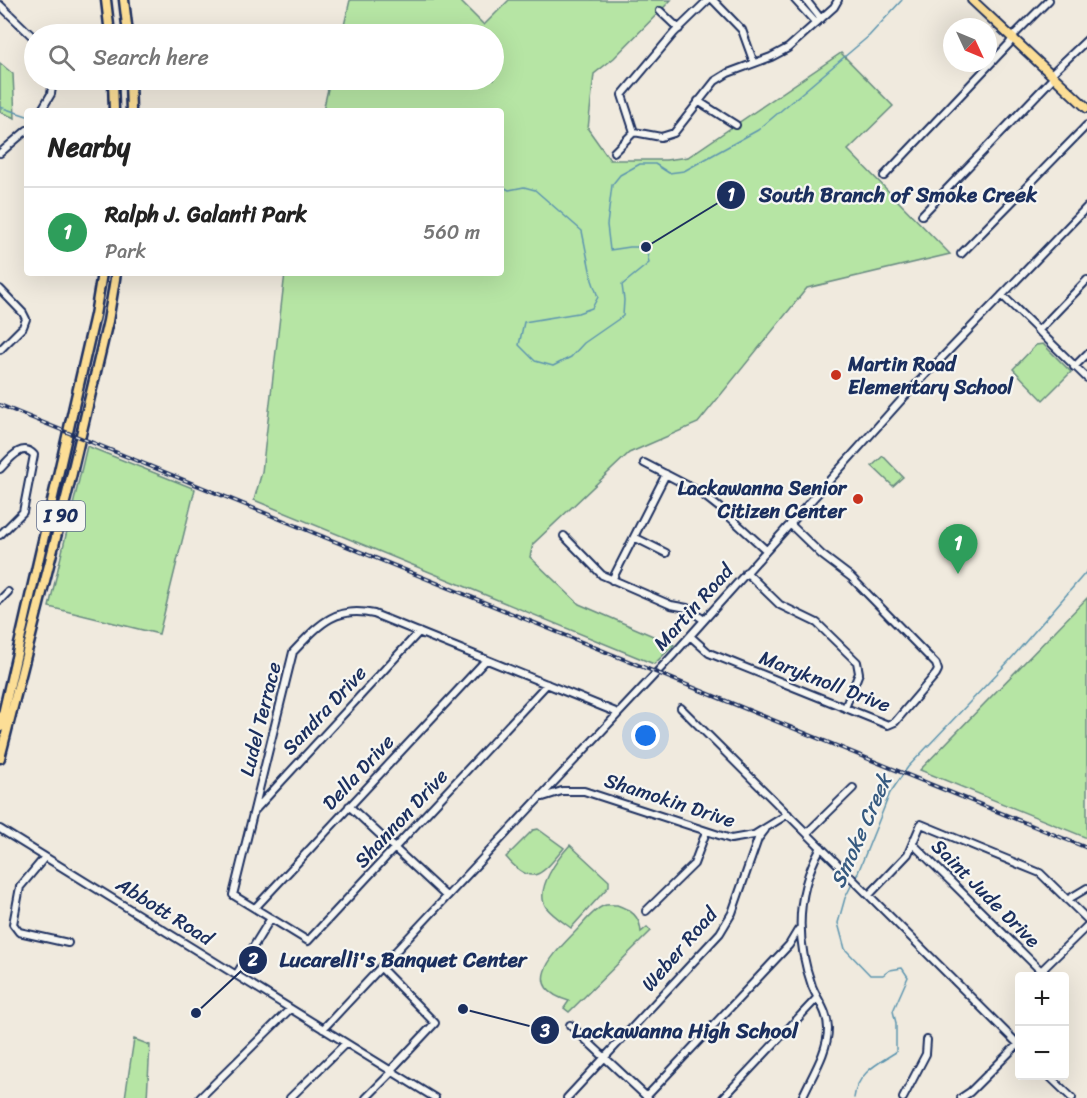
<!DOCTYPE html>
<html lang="en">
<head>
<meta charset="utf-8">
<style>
  :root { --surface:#fff; --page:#f2f2f2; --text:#222; --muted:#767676; --line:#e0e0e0; --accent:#0b8043 }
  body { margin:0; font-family:Sriracha,sans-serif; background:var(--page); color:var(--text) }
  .controls { position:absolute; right:18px; bottom:18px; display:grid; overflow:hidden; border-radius:6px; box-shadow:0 6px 24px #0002 }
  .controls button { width:54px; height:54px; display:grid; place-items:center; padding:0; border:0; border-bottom:2px solid var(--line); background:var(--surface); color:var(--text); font:30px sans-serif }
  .compass { position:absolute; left:943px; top:18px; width:54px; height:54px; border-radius:50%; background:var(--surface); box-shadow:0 6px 24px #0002; rotate:134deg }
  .you { position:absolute; left:646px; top:736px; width:21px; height:21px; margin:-15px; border:4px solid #fff; border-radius:50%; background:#1a73e8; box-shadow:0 0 0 9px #1a73e833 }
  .badge { display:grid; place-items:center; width:39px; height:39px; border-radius:50%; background:var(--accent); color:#fff; font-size:20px; font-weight:700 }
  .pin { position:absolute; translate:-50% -50px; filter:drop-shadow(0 2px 3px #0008) }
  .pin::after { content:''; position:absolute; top:32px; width:21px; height:18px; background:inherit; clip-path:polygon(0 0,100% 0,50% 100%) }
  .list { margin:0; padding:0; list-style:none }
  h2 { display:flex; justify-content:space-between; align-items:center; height:78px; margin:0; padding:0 24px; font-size:26px }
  h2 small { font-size:20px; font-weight:400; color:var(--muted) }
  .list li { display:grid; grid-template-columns:39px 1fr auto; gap:18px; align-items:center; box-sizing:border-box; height:90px; padding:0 24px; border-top:2px solid var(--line) }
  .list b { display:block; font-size:22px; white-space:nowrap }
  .list p { margin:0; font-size:20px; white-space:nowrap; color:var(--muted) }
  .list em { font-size:20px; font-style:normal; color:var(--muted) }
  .icon { flex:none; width:33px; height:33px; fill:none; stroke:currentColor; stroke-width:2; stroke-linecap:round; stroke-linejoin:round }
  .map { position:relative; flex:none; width:1087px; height:1098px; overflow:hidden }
  .search { position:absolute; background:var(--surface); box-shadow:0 6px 24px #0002; left:24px; top:24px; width:480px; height:66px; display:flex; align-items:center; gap:15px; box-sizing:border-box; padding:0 21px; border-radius:33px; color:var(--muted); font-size:22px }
  .panel { position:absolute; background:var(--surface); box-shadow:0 6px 24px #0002; left:24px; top:108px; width:480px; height:168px; border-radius:6px }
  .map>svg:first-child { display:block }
  .green { fill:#b6e5a4; stroke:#688a81; stroke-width:1.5 }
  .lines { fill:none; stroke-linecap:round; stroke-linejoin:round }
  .stream { stroke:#5d95af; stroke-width:1.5 }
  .minor-casing { stroke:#1b2f5e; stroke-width:10 }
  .major-casing { stroke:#1b2f5e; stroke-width:12 }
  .highway-casing { stroke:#1b2f5e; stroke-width:13 }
  .minor { stroke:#f6f6f2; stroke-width:6 }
  .major { stroke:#fcde96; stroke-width:8 }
  .highway { stroke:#fcde96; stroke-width:8 }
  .rail-casing { stroke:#1b2f5e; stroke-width:4 }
  .rail { stroke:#f6f6f2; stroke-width:1.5; stroke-dasharray:4.5; stroke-linecap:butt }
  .poi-dot { fill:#c8321e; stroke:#f6f6f2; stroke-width:2 }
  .labels { text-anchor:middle; stroke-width:4.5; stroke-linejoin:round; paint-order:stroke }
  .shield { fill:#f6f6f2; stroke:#5d6b8a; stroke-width:1.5 }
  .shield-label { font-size:18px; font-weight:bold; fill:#1b2f5e }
  .poi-label { font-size:20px; font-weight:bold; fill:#1b2f5e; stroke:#f6f6f2; text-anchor:start }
  .street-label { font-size:20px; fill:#1b2f5e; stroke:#f6f6f2 }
  .water-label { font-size:21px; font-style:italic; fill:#365a80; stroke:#f6f6f2 }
  .leader { fill:none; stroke:#1b2f5e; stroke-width:2 }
  .callout-dot { fill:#1b2f5e; stroke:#f6f6f2; stroke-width:2 }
  .mark-label { font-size:18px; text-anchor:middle; font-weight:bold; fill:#fff }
  .callout-label { font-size:21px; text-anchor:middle; font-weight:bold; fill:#1b2f5e; stroke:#f6f6f2; stroke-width:4.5; stroke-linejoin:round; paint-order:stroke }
</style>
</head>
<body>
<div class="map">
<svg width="1087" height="1098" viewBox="0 0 1087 1098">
  <rect width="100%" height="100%" fill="#f0eade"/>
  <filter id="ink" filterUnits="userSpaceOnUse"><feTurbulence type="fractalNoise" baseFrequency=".0167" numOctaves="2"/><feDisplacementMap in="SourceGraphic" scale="12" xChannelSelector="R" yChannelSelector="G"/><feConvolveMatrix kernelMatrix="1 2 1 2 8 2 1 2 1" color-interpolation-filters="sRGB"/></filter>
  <g filter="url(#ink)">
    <!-- green -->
    <path class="green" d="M350 0H459L484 25 509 0H671L614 58 594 74 588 129 610 160H666L688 157 841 53 893 106 848 150 950 254 807 288 698 423 629 453 533 544 530 557 579 604 674 645 654 664 254 500 262 472 285 273H501V111H323L330 80H494V34H342Z
      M0 63 13 74 15 118 0 112Z
      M1043 344 1071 372 1043 400 1013 369 1036 345Z
      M87 446 195 489 159 634 49 607Z
      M883 456 903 477 893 486 872 466Z
      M1087 598V838L920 770Z
      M538 829 564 848C542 874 533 889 506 857L533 830Z
      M570 845 609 881V886L571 928C563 922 552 915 546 907 534 889 559 857 570 845Z
      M617 905C631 910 640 916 641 932L647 927 651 931 569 1012 564 1008 569 1001C519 986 554 954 575 932 583 924 593 910 603 906 607 904 614 905 617 905Z
      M134 1039 150 1045 147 1098H125Z"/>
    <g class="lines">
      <!-- stream -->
      <path class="stream" d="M0 107 27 116
        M501 186 509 190 524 187 535 190 582 231 592 280 598 297 592 308 578 313 524 322 519 345 535 361 553 366 571 357 584 343 623 316 624 300 622 285 649 263 646 247H630L610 250 607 225 612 185 620 175 640 164H655L669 173 684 171 758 130 869 36 902 0
        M855 880 890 793 908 767 1009 661 1087 571
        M852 884 845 898 838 923 845 949 870 975H883L890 970 902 968 908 977 893 1011 896 1023V1052C877 1064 857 1073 854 1098"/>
      <!-- minor casing -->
      <g class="minor-casing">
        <path id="minor" d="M713 0 742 30 754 63
          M795 0 816 23
          M806 0 821 19
          M0 5 34 38
          M660 11 679 29
          M1051 74 1087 40
          M698 101 736 125
          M41 111 51 94 53 80
          M634 132 661 137 674 133 715 81 728 73 771 57 788 48 834 7 838 0
          M634 132 622 95 674 33 708 0
          M614 152 634 132
          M0 153 27 130
          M884 176 1009 44 1016 33 1049 0
          M922 215 1054 77
          M961 254 1087 125
          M0 289 23 313 26 319 23 327 0 350
          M1002 295 1087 378
          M1038 331 1087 280
          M1074 367 1087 354
          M644 463 698 491 721 509 766 550
          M0 469C9 460 22 441 34 455L23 512 0 535
          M564 536 602 575 671 605 687 608 704 620
          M634 537 666 553
          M746 572 780 605 817 623 857 662 859 673 845 708
          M612 580 666 474
          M0 600 8 592
          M690 636 709 653 888 725 895 722 936 674 938 670 936 664 851 577 822 555 790 524
          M547 684 308 941 233 895 293 652C318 626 334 605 374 614L618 713
          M681 708 1020 1046
          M543 797 562 791H584L731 839 754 835 788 814
          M349 806 446 896
          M255 810 419 632
          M0 829 435 1098
          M807 833 853 788
          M913 844 1041 971 1087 926
          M45 857 20 887 13 924 19 932 68 943
          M869 895 908 854 921 824 1040 873 1087 919
          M1067 900 1087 888
          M255 908 486 660
          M646 911 694 864 706 832
          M381 968 435 1023 390 1071
          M236 975 271 918
          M570 1025 648 1098
          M323 1029 673 655 905 396 1087 207
          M1049 1076 1072 1098
          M646 1097 789 945 798 930
          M200 1098 290 1009
          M290 1098 346 1043
          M366 1098 392 1072
          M567 1098 720 933 732 913 758 839 765 830
          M723 1098 817 998
          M802 1098C811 1077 828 1052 828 1029 828 1012 818 1001 812 986 795 938 796 892 821 847
          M903 1098 926 1054 927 1040
          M961 1098 970 1092 1018 1044"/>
      </g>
      <!-- major casing -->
      <g class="major-casing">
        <path id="major" d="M972 0 1087 108"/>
      </g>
      <!-- highway casing -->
      <g class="highway-casing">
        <path id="highway" d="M106 0 110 34
          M124 0 128 34
          M113 80 114 111
          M130 80 131 111
          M0 727 95 315 102 273
          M0 758 67 494 108 321 116 273"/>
      </g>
      <!-- minor -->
      <use href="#minor" class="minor"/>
      <!-- major -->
      <use href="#major" class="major"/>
      <!-- highway -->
      <use href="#highway" class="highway"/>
      <!-- rail casing -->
      <g class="rail-casing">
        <path id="rail" d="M0 405 1087 848"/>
      </g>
      <!-- rail -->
      <use href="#rail" class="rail"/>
    </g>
  </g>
  <!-- markers -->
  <g class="poi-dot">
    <circle cx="836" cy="375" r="6"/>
    <circle cx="858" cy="499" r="6"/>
  </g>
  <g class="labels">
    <!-- shield labels -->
    <rect class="shield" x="37" y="501" width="48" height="30" rx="4.5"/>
    <g class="shield-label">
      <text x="61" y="522">I 90</text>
    </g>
    <!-- poi labels -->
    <g class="poi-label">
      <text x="848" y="371">Martin Road<tspan x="848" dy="23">Elementary School</tspan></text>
      <text x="846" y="495" text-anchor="end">Lackawanna Senior<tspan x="846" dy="23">Citizen Center</tspan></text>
    </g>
    <!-- street labels -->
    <g class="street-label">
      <text transform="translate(693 607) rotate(-48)" y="7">Martin Road</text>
      <text transform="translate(825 681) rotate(21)" y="7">Maryknoll Drive</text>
      <text transform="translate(324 710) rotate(-47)" y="7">Sandra Drive</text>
      <text transform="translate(260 719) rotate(-76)" y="7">Ludel Terrace</text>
      <text transform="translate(358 772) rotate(-47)" y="7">Della Drive</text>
      <text transform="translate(670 800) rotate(18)" y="7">Shamokin Drive</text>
      <text transform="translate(401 818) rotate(-47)" y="7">Shannon Drive</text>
      <text transform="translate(986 893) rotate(45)" y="7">Saint Jude Drive</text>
      <text transform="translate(165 911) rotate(32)" y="7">Abbott Road</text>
      <text transform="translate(679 949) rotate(-49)" y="7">Weber Road</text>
    </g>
    <!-- water labels -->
    <g class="water-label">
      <text transform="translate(861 831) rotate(-66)" y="7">Smoke Creek</text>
    </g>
  </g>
  <!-- callouts -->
  <path class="leader" d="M646 247L731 195M196 1013L253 960M463 1009L545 1030"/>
  <g class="callout-dot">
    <circle cx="646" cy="247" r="6"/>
    <circle cx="196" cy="1013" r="6"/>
    <circle cx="463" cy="1009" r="6"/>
    <circle cx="731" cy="195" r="15"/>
    <circle cx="253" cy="960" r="15"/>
    <circle cx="545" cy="1030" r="15"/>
  </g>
  <g class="mark-label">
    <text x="731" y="201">1</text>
    <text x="253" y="966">2</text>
    <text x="545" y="1037">3</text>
  </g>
  <g class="callout-label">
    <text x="898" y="202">South Branch of Smoke Creek</text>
    <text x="403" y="967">Lucarelli's Banquet Center</text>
    <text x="685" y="1038">Lackawanna High School</text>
  </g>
</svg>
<div class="controls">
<button>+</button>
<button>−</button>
</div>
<svg class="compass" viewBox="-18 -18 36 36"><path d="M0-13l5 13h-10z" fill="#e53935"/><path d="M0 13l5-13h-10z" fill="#767676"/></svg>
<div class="you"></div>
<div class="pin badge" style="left:958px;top:574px;background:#2e9e5b">1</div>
<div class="search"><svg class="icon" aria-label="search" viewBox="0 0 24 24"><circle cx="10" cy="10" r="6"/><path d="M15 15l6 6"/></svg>Search here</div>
<section class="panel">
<h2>Nearby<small></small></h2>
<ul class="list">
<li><span class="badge" style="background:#2e9e5b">1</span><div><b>Ralph J. Galanti Park</b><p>Park</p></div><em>560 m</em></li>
</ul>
</section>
</div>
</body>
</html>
